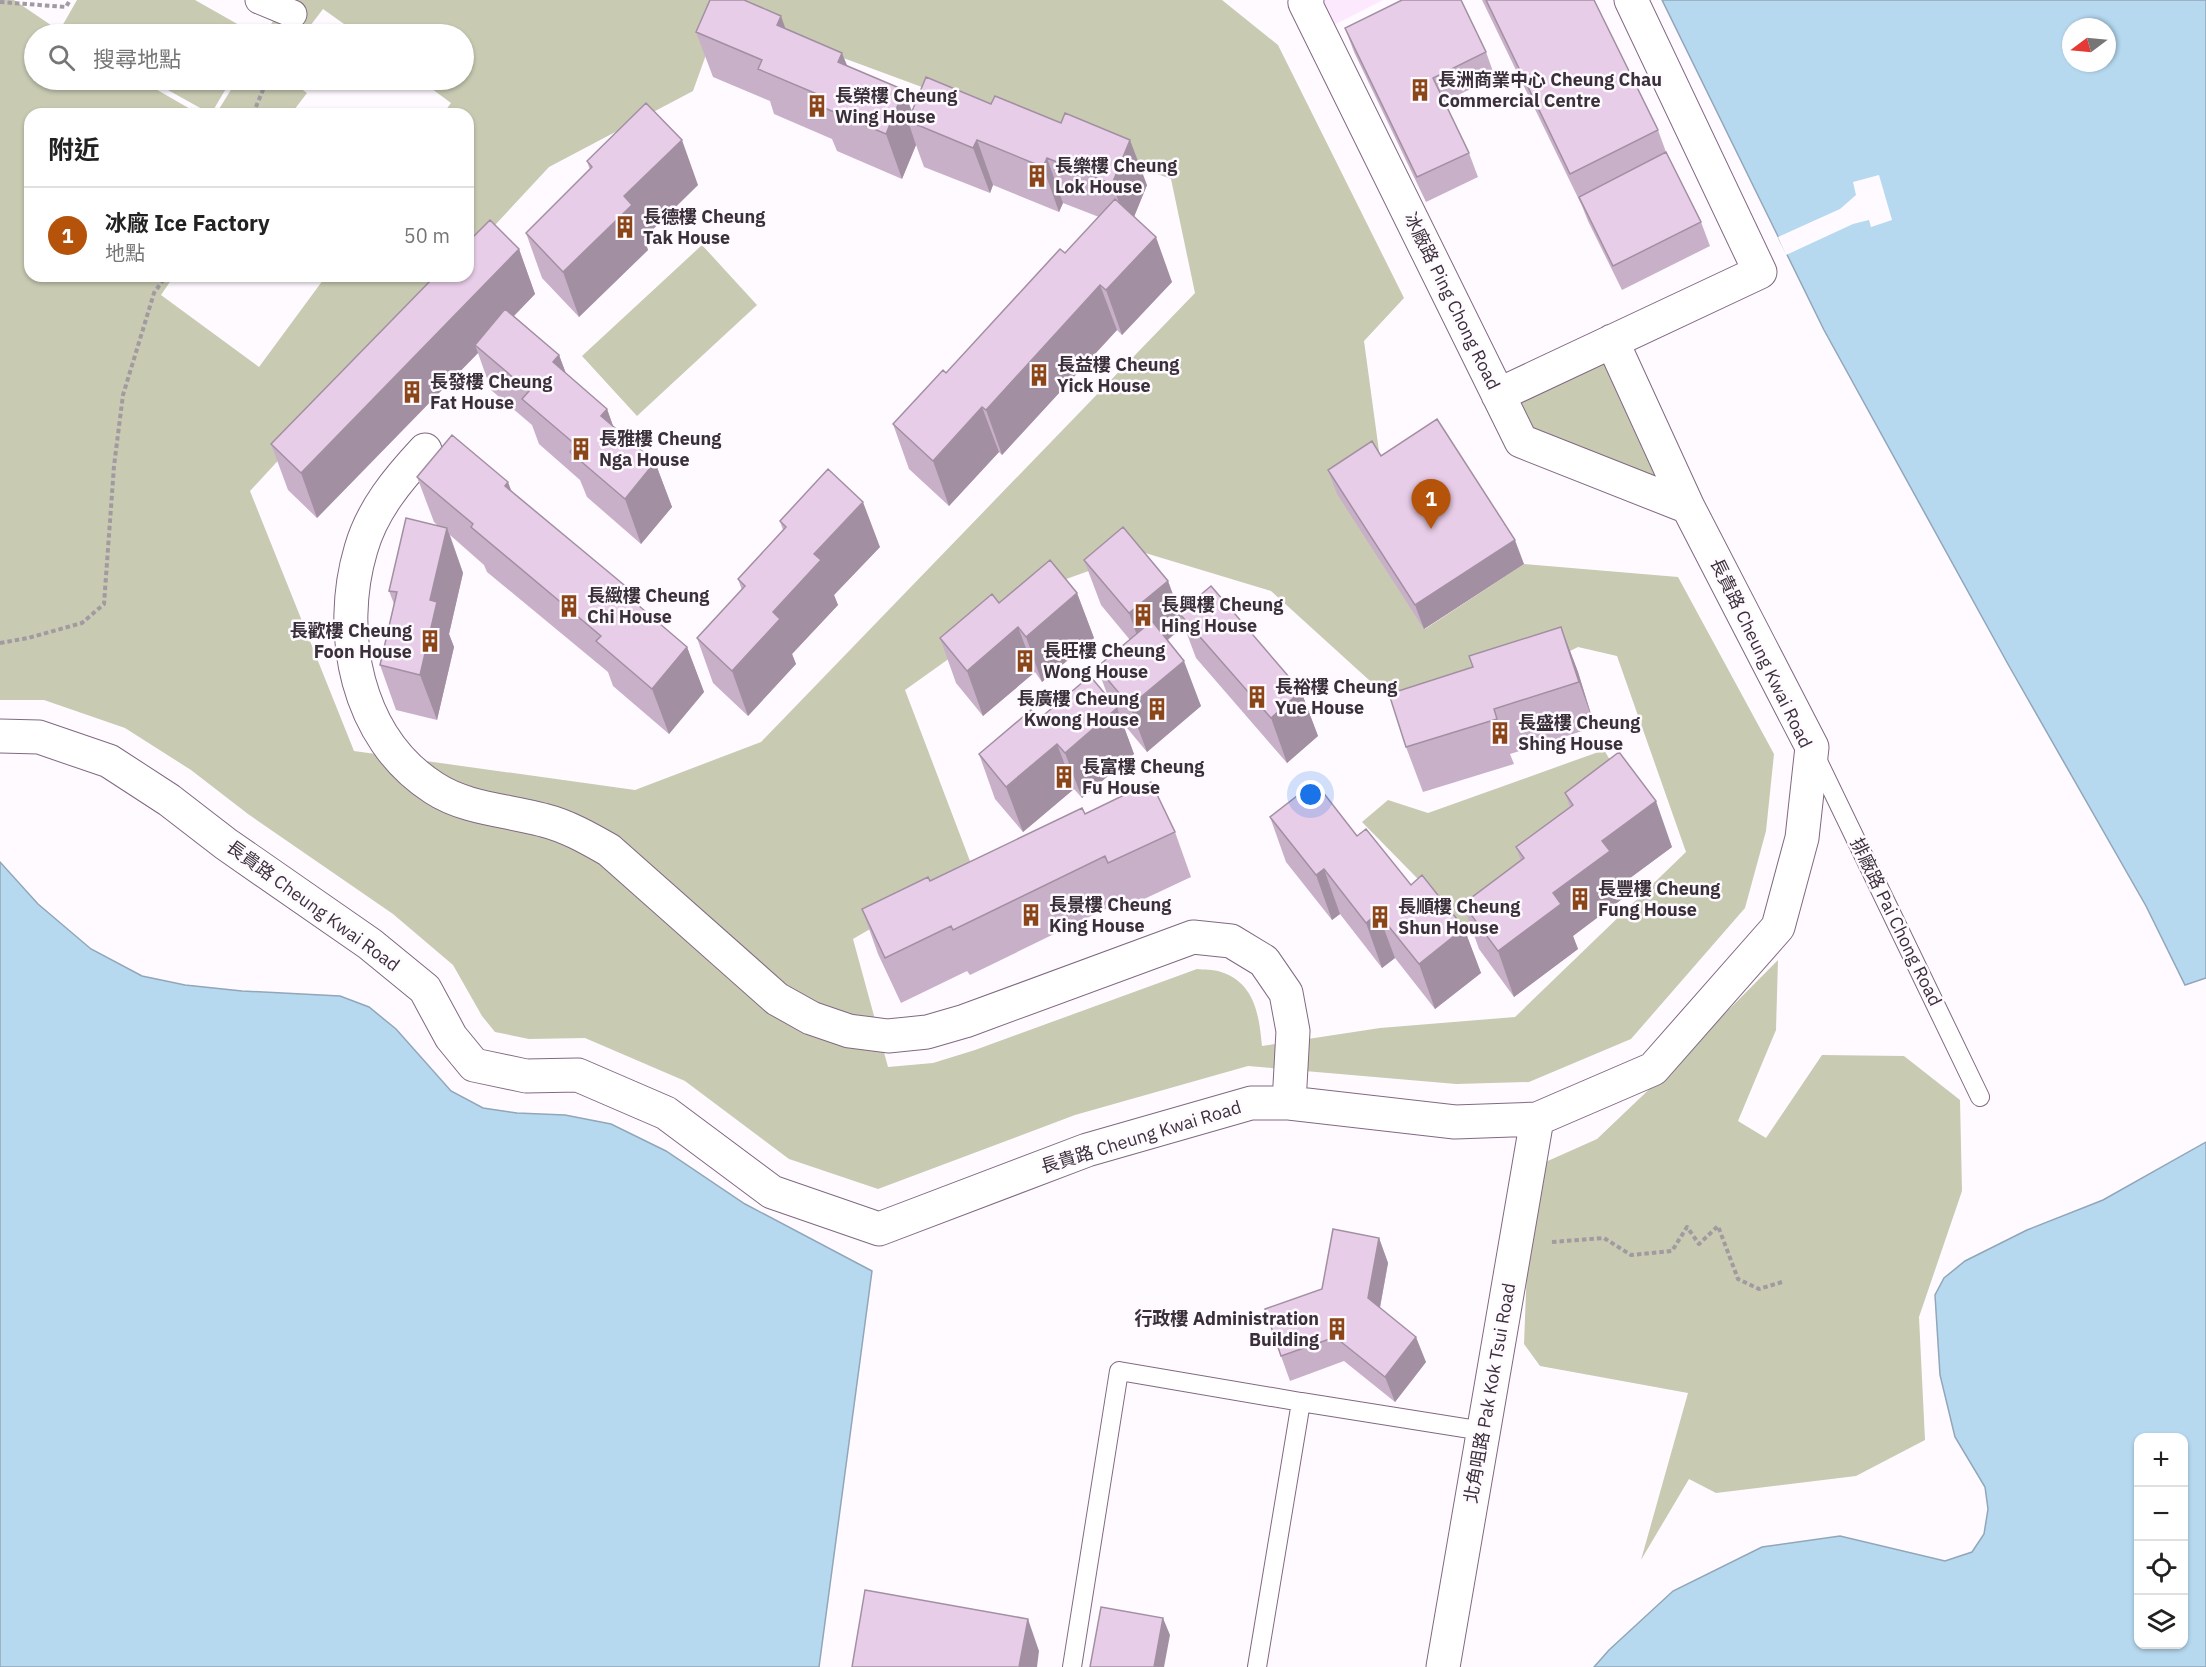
<!DOCTYPE html>
<html lang="zh-TW">
<head>
<meta charset="utf-8">
<style>
  :root { --surface:#fff; --page:#f6f6f6; --text:#222; --muted:#767676; --line:#e0e0e0; --accent:#b45309 }
  body { margin:0; font-family:"IBM Plex Sans","Noto Sans TC",sans-serif; background:var(--page); color:var(--text) }
  .controls { position:absolute; right:18px; bottom:18px; display:grid; overflow:hidden; border-radius:12px; box-shadow:0 2px 4px #0004 }
  .controls button { width:54px; height:54px; display:grid; place-items:center; padding:0; border:0; border-bottom:2px solid var(--line); background:var(--surface); color:var(--text); font:30px sans-serif }
  .compass { position:absolute; left:2062px; top:18px; width:54px; height:54px; border-radius:50%; background:var(--surface); box-shadow:0 2px 4px #0004; rotate:254deg }
  .you { position:absolute; left:1311px; top:795px; width:21px; height:21px; margin:-15px; border:4px solid #fff; border-radius:50%; background:#1a73e8; box-shadow:0 0 0 9px #1a73e833 }
  .badge { display:grid; place-items:center; width:39px; height:39px; border-radius:50%; background:var(--accent); color:#fff; font-size:20px; font-weight:700 }
  .pin { position:absolute; translate:-50% -50px; filter:drop-shadow(0 2px 3px #0008) }
  .pin::after { content:''; position:absolute; top:32px; width:21px; height:18px; background:inherit; clip-path:polygon(0 0,100% 0,50% 100%) }
  .list { margin:0; padding:0; list-style:none }
  h2 { display:flex; justify-content:space-between; align-items:center; height:78px; margin:0; padding:0 24px; font-size:26px }
  h2 small { font-size:20px; font-weight:400; color:var(--muted) }
  .list li { display:grid; grid-template-columns:39px 1fr auto; gap:18px; align-items:center; box-sizing:border-box; height:96px; padding:0 24px; border-top:2px solid var(--line) }
  .list b { display:block; font-size:22px; white-space:nowrap }
  .list p { margin:0; font-size:20px; white-space:nowrap; color:var(--muted) }
  .list em { font-size:20px; font-style:normal; color:var(--muted) }
  .icon { flex:none; width:33px; height:33px; fill:none; stroke:currentColor; stroke-width:2; stroke-linecap:round; stroke-linejoin:round }
  .map { position:relative; flex:none; width:2206px; height:1667px; overflow:hidden }
  .search { position:absolute; background:var(--surface); box-shadow:0 2px 4px #0004; left:24px; top:24px; width:450px; height:66px; display:flex; align-items:center; gap:15px; box-sizing:border-box; padding:0 21px; border-radius:33px; color:var(--muted); font-size:22px }
  .panel { position:absolute; background:var(--surface); box-shadow:0 2px 4px #0004; left:24px; top:108px; width:450px; height:174px; border-radius:18px }
  .map>svg:first-child { display:block }
  .built { fill:#fde9fd }
  .green { fill:#c8cab2; fill-rule:evenodd }
  .water { fill:#b6d9f0; stroke:#91a6b9; stroke-width:1.5; fill-rule:evenodd }
  .pier { fill:#fffaff }
  .lines { fill:none; stroke-linecap:round; stroke-linejoin:round }
  .service-casing { stroke:#806981; stroke-width:20 }
  .pedestrian-casing { stroke:#806981; stroke-width:29 }
  .minor-casing { stroke:#806981; stroke-width:35 }
  .path { stroke:#a19aa1; stroke-width:4; stroke-dasharray:4.5 3; stroke-linecap:butt }
  .service { stroke:#fff; stroke-width:18 }
  .pedestrian { stroke:#fff; stroke-width:27 }
  .minor { stroke:#fff; stroke-width:33 }
  .wall { fill:#c8b0c8 }
  .shaded-wall { fill:#a290a2 }
  .building { fill:#e8cde8; stroke:#a290a2; stroke-width:1.5 }
  .labels { text-anchor:middle; stroke-width:5; stroke-linejoin:round; paint-order:stroke }
  .poi-label { font-size:18px; font-weight:bold; fill:#3a303a; stroke:#fffaff; text-anchor:start }
  .street-label { font-size:18px; fill:#3a303a; stroke:#fffaff }
</style>
</head>
<body>
<div class="map">
<svg width="2206" height="1667" viewBox="0 0 2206 1667">
  <rect width="100%" height="100%" fill="#fffaff"/>
  <!-- built -->
  <path class="built" d="M1317 0H1383L1328 28Z"/>
  <!-- green -->
  <path class="green" d="M0 0H14L64 34H34V80H140L199 114H30V276H174L161 295 259 367 326 276H448L250 491 354 751 635 790 761 742 1195 293 1171 179 721 13 693 91 549 167 468 254V114H443L451 103 420 80H464V34H358L323 9 304 34H265L286 0H1222L1278 45 1404 298 1364 341 1381 466 1425 629 1524 564 1678 577 1774 754 1766 831 1745 908 1631 1039 1529 1082 1456 1084 1248 1066 1075 1115 878 1189 789 1159 685 1081 585 1038 529 1039 495 1032 482 1016 453 965 393 914 248 814 191 770 125 728 44 700H0ZM1142 552 1271 591 1391 700 1482 696 1578 647 1617 656 1686 852 1515 1017 1380 1028 1262 1046C1259 1015 1255 983 1221 972 1213 969 1204 970 1197 969L975 1050 933 1063 888 1067 853 939 973 869 905 690 1055 583Z
    M77 0H195L255 34H73L61 28Z
    M150 80H231L211 114Z
    M237 80H289L307 93 291 114H216Z
    M702 245 757 305 637 416 582 356Z
    M1605 357 1661 484 1535 432 1518 396Z
    M1604 750 1626 786 1466 928 1362 822 1388 800 1428 813Z
    M1778 960 1776 1030 1738 1121 1766 1138 1822 1055 1904 1056 1960 1100 1962 1191 1919 1317 1925 1440 1856 1476 1716 1493 1689 1479 1641 1560 1688 1393 1540 1366 1524 1344 1527 1267 1541 1164 1597 1139 1661 1078Z"/>
  <!-- water -->
  <path class="water" d="M1662 0H2206V978L2185 985 2146 906 2009 666 1824 330ZM2071 27H2107V63H2071Z
    M0 862 38 904 91 949 142 976 185 985 242 991 340 996 369 1007 396 1029 451 1091 483 1108 517 1113 565 1115 611 1124 666 1151 745 1204 872 1271 819 1667H0Z
    M2206 1142V1667H1594L1609 1650 1673 1591 1762 1547 1840 1536 1945 1561 1972 1552 1984 1534 1988 1509 1985 1487 1955 1437 1940 1375 1935 1295 1944 1278 1965 1261 2027 1230 2103 1200ZM2138 1438H2184V1644H2138Z"/>
  <!-- pier -->
  <path class="pier" d="M1879 175 1892 220 1871 227 1869 220 1853 224 1786 255 1778 237 1840 209 1856 195 1853 182Z"/>
  <g class="lines">
    <!-- service casing -->
    <g class="service-casing">
      <path id="service" d="M1815 755 1980 1097
        M1301 1402 1483 1431
        M1072 1667 1119 1371 1301 1402 1257 1667"/>
    </g>
    <!-- pedestrian casing -->
    <g class="pedestrian-casing">
      <path id="pedestrian" d="M259 0 293 14"/>
    </g>
    <!-- minor casing -->
    <g class="minor-casing">
      <path id="minor" d="M1307 0 1305 3 1521 441 1688 507
        M1498 395 1760 272 1631 0
        M425 450C398 479 372 510 361 549 336 633 356 738 434 788 466 809 507 810 543 820 567 826 588 838 609 850L777 999 811 1018 849 1031 888 1036 927 1032 965 1021 1193 937 1231 941 1264 961 1286 993 1293 1031 1289 1103
        M0 736 39 737 109 761 169 800 226 844 370 944 425 989 451 1037 474 1065 526 1076 578 1075 666 1113 772 1192 879 1229 1087 1150 1251 1103H1289L1455 1122 1537 1119 1653 1069 1778 927 1802 838 1812 747 1688 507 1612 341
        M1443 1667 1537 1119"/>
    </g>
    <!-- path -->
    <path class="path" d="M0 2 66 7 70 0
      M253 114 267 80
      M0 643 28 638 82 623 104 604 114 466 123 395 154 293 166 276
      M1552 1242 1604 1238 1631 1255 1672 1251 1687 1227 1699 1244 1718 1226 1738 1279 1759 1289 1782 1282"/>
    <!-- service -->
    <use href="#service" class="service"/>
    <!-- pedestrian -->
    <use href="#pedestrian" class="pedestrian"/>
    <!-- minor -->
    <use href="#minor" class="minor"/>
  </g>
  <!-- wall -->
  <path class="wall" d="M1482 0H1594L1658 130 1666 152 1701 222 1710 246 1622 290 1588 221 1582 206Z
    M1345 28 1486 52 1495 77 1444 102 1469 153 1478 177 1426 202 1354 52Z
    M785 29 842 53 847 65 912 111 1147 185 1134 217 1172 282 1122 335 1117 330 1002 455 999 452 949 506 909 469 893 424 946 373 1065 253 1099 217 1063 203 1059 212 993 185 990 193 924 167 916 145 902 179 837 151 832 139 774 114 770 101 713 77 696 32Z
    M587 161 698 185 644 238 648 250 579 317 542 278 526 233 590 170Z
    M519 249 535 294 514 316 559 355 566 374 607 409 613 426 655 462 672 507 641 544 587 497 580 480 539 444 532 425 491 390 478 353 317 518 288 490 271 444Z
    M1381 456 1524 564 1424 629 1337 494 1328 470Z
    M417 477 512 492 640 607 687 647 704 692 669 734 613 686 608 672 487 572 484 565 450 535 463 573 449 634 454 647 437 720 396 710 380 665 394 604 389 591 438 526 434 522Z
    M780 521 880 547 834 595 838 605 792 654 796 664 748 716 713 683 697 638 742 590 738 579 783 530Z
    M1084 560 1168 581 1180 613 1301 691 1318 736 1287 763 1196 658 1184 626 1168 640 1201 706 1147 752 1122 722 1134 754 1082 798 1074 789 1023 832 995 799 979 754 1039 719 1109 699 1097 667 1130 640 1101 605Z
    M1077 593 1094 638 1042 682 1035 672 983 716 956 683 940 638 999 603Z
    M1561 627 1578 672 1595 727 1510 754 1514 764 1423 792 1406 747 1473 667Z
    M1565 793 1672 847 1622 884 1626 896 1573 936 1578 949 1514 997 1479 949 1463 904 1521 861 1516 847 1570 807Z
    M1085 814 1175 832 1191 877 1125 908 1122 901 970 975 967 971 901 1003 878 954 862 909 930 881Z
    M1270 817 1357 836 1411 885 1464 928 1481 973 1435 1009 1395 958 1382 968 1340 914 1332 920 1286 862Z
    M1379 1238 1388 1263 1380 1308 1426 1362 1395 1402 1344 1361 1290 1381 1281 1356 1322 1289Z"/>
  <!-- shaded-wall -->
  <path class="shaded-wall" d="M781 16 797 61 777 25Z
    M842 53 859 98 838 62Z
    M904 90 917 125 908 121 916 145 902 179 886 134Z
    M682 140 698 185 644 238 648 250 579 317 563 272 624 196Z
    M977 140 993 185 990 193 973 148Z
    M1130 140 1147 185 1129 229 1112 184Z
    M1047 158 1063 203 1059 212 1043 167Z
    M1156 237 1172 282 1122 335 1106 290Z
    M519 249 535 294 481 350 475 345 478 353 317 518 301 473Z
    M1100 285 1117 330 1002 455 986 410Z
    M559 355 576 400 553 362Z
    M982 407 999 452 949 506 933 461Z
    M607 409 623 454 601 416Z
    M655 462 672 507 641 544 625 499Z
    M508 482 525 527 505 486Z
    M863 502 880 547 834 595 838 605 792 654 796 664 748 716 732 671 814 554Z
    M447 528 463 573 449 634 454 647 437 720 420 675 430 600Z
    M1515 540 1524 564 1424 629 1415 605Z
    M1168 581 1184 626 1145 658 1129 613Z
    M1077 593 1094 638 1042 682 1026 637Z
    M635 594 651 639 631 599Z
    M1018 627 1035 672 983 716 967 671Z
    M1561 627 1578 672 1595 727 1579 682Z
    M687 647 704 692 669 734 652 689Z
    M1184 661 1201 706 1147 752 1130 706Z
    M1301 691 1318 736 1287 763 1271 718Z
    M1117 708 1134 754 1082 798 1065 753Z
    M1057 744 1074 789 1023 832 1006 787Z
    M1656 801 1672 847 1622 884 1626 896 1573 936 1578 949 1514 997 1498 951 1602 841Z
    M1324 869 1340 914 1332 920 1316 875Z
    M1378 913 1395 958 1382 968 1366 923Z
    M1464 928 1481 973 1435 1009 1419 964Z
    M1379 1238 1388 1263 1377 1323 1368 1298Z
    M1416 1337 1426 1362 1395 1402 1385 1377Z
    M1163 1618 1170 1635 1164 1667H1154Z
    M1028 1619 1039 1651 1037 1667H1019Z"/>
  <!-- building -->
  <path class="building" d="M710 0H744L781 16 777 25 842 53 838 62 904 90 886 134 820 106 824 97 758 69 762 60 696 32Z
    M1402 0H1461L1486 52 1433 78 1469 153 1417 177 1345 28Z
    M1486 0H1594L1658 130 1570 174Z
    M926 77 991 104 995 96 1061 123 1065 113 1130 140 1112 184 1047 158 1043 167 977 140 973 148 908 121Z
    M646 103 682 140 624 196 632 205 563 272 526 233 592 167 587 161Z
    M1666 152 1701 222 1613 266 1579 197Z
    M1115 199 1156 237 1106 290 1100 285 986 410 982 407 933 461 893 424 943 370 946 373 1060 249 1065 253Z
    M490 220 519 249 301 473 271 444 435 276H468V242Z
    M505 309 559 355 553 362 607 409 601 416 655 462 625 499 570 452 576 445 522 399 529 391 475 345Z
    M1437 419 1515 540 1415 605 1328 470 1372 441 1381 456Z
    M452 435 508 482 505 486 635 594 631 599 687 647 652 689 596 641 601 636 471 527 473 524 417 477Z
    M828 469 863 502 814 554 821 560 773 612 780 619 732 671 697 638 745 586 738 579 786 527 780 521Z
    M406 518 447 528 430 600 437 602 420 675 380 665 397 592 389 591Z
    M1123 527 1168 581 1129 613 1084 560Z
    M1050 560 1077 593 1026 637 1018 627 967 671 940 638 992 594 999 603Z
    M1211 586 1301 691 1271 718 1179 613Z
    M1152 621 1184 661 1130 706 1097 667Z
    M1561 627 1579 682 1494 709 1497 719 1406 747 1389 694 1473 667 1469 656Z
    M1090 676 1117 708 1065 753 1057 744 1006 787 979 754 1031 710 1039 719Z
    M1619 752 1656 801 1602 841 1610 851 1553 893 1561 904 1498 951 1463 904 1524 858 1516 847 1573 805 1565 793Z
    M1151 782 1175 832 1108 863 1105 856 953 930 951 926 885 958 862 909 928 877 930 881 1082 808 1085 814Z
    M1315 782 1357 836 1366 829 1411 885 1422 875 1464 928 1419 964 1378 913 1366 923 1324 869 1316 875 1270 817Z
    M1333 1229 1379 1238 1368 1298 1416 1337 1385 1377 1335 1337 1281 1356 1265 1309 1322 1289Z
    M865 1590 1028 1619 1019 1667H852Z
    M1101 1607 1163 1618 1154 1667H1090Z"/>
  <!-- icons -->
  <defs>
    <g id="building-bare" transform="scale(1.8)"><path d="M-4-6H4V6H1V3H-1V6H-4ZM-2.5-4.3h1.7v1.8h-1.7ZM.8-4.3h1.7v1.8H.8ZM-2.5-1h1.7V.8h-1.7ZM.8-1h1.7V.8H.8Z" fill="#8a4619" stroke="#fffaff" stroke-width="2.5" paint-order="stroke"/></g>
  </defs>
  <g fill-rule="evenodd">
    <use href="#building-bare" x="1420" y="90"/>
    <use href="#building-bare" x="817" y="106"/>
    <use href="#building-bare" x="1037" y="176"/>
    <use href="#building-bare" x="625" y="227"/>
    <use href="#building-bare" x="1039" y="375"/>
    <use href="#building-bare" x="412" y="392"/>
    <use href="#building-bare" x="581" y="449"/>
    <use href="#building-bare" x="569" y="606"/>
    <use href="#building-bare" x="1143" y="615"/>
    <use href="#building-bare" x="430" y="641"/>
    <use href="#building-bare" x="1025" y="661"/>
    <use href="#building-bare" x="1257" y="697"/>
    <use href="#building-bare" x="1157" y="709"/>
    <use href="#building-bare" x="1500" y="733"/>
    <use href="#building-bare" x="1064" y="777"/>
    <use href="#building-bare" x="1580" y="899"/>
    <use href="#building-bare" x="1031" y="915"/>
    <use href="#building-bare" x="1380" y="917"/>
    <use href="#building-bare" x="1337" y="1329"/>
  </g>
  <g class="labels">
    <!-- poi labels -->
    <g class="poi-label">
      <text x="1438" y="86">長洲商業中心 Cheung Chau<tspan x="1438" dy="21">Commercial Centre</tspan></text>
      <text x="835" y="102">長榮樓 Cheung<tspan x="835" dy="21">Wing House</tspan></text>
      <text x="1055" y="172">長樂樓 Cheung<tspan x="1055" dy="21">Lok House</tspan></text>
      <text x="643" y="223">長德樓 Cheung<tspan x="643" dy="21">Tak House</tspan></text>
      <text x="1057" y="371">長益樓 Cheung<tspan x="1057" dy="21">Yick House</tspan></text>
      <text x="430" y="388">長發樓 Cheung<tspan x="430" dy="21">Fat House</tspan></text>
      <text x="599" y="445">長雅樓 Cheung<tspan x="599" dy="21">Nga House</tspan></text>
      <text x="587" y="602">長緻樓 Cheung<tspan x="587" dy="21">Chi House</tspan></text>
      <text x="1161" y="611">長興樓 Cheung<tspan x="1161" dy="21">Hing House</tspan></text>
      <text x="412" y="637" text-anchor="end">長歡樓 Cheung<tspan x="412" dy="21">Foon House</tspan></text>
      <text x="1043" y="657">長旺樓 Cheung<tspan x="1043" dy="21">Wong House</tspan></text>
      <text x="1275" y="693">長裕樓 Cheung<tspan x="1275" dy="21">Yue House</tspan></text>
      <text x="1139" y="705" text-anchor="end">長廣樓 Cheung<tspan x="1139" dy="21">Kwong House</tspan></text>
      <text x="1518" y="729">長盛樓 Cheung<tspan x="1518" dy="21">Shing House</tspan></text>
      <text x="1082" y="773">長富樓 Cheung<tspan x="1082" dy="21">Fu House</tspan></text>
      <text x="1598" y="895">長豐樓 Cheung<tspan x="1598" dy="21">Fung House</tspan></text>
      <text x="1049" y="911">長景樓 Cheung<tspan x="1049" dy="21">King House</tspan></text>
      <text x="1398" y="913">長順樓 Cheung<tspan x="1398" dy="21">Shun House</tspan></text>
      <text x="1319" y="1325" text-anchor="end">行政樓 Administration<tspan x="1319" dy="21">Building</tspan></text>
    </g>
    <!-- street labels -->
    <g class="street-label">
      <text transform="translate(1452 301) rotate(64)" y="6">冰廠路 Ping Chong Road</text>
      <text transform="translate(1761 653) rotate(64)" y="6">長貴路 Cheung Kwai Road</text>
      <text transform="translate(313 906) rotate(36)" y="6">長貴路 Cheung Kwai Road</text>
      <text transform="translate(1896 922) rotate(64)" y="6">排廠路 Pai Chong Road</text>
      <text transform="translate(1141 1137) rotate(-17)" y="6">長貴路 Cheung Kwai Road</text>
      <text transform="translate(1490 1393) rotate(-80)" y="6">北角咀路 Pak Kok Tsui Road</text>
    </g>
  </g>
</svg>
<div class="controls">
<button>+</button>
<button>−</button>
<button><svg class="icon" aria-label="locate" viewBox="0 0 24 24"><circle cx="12" cy="12" r="6"/><path d="M12 2v4M12 18v4M2 12h4M18 12h4"/></svg></button>
<button><svg class="icon" aria-label="layers" viewBox="0 0 24 24"><path d="M12 4l9 5-9 5-9-5zM3 14l9 5 9-5"/></svg></button>
</div>
<svg class="compass" viewBox="-18 -18 36 36"><path d="M0-13l5 13h-10z" fill="#e53935"/><path d="M0 13l5-13h-10z" fill="#767676"/></svg>
<div class="you"></div>
<div class="pin badge" style="left:1431px;top:529px">1</div>
<div class="search"><svg class="icon" aria-label="search" viewBox="0 0 24 24"><circle cx="10" cy="10" r="6"/><path d="M15 15l6 6"/></svg>搜尋地點</div>
<section class="panel">
<h2>附近<small></small></h2>
<ul class="list">
<li><span class="badge">1</span><div><b>冰廠 Ice Factory</b><p>地點</p></div><em>50 m</em></li>
</ul>
</section>
</div>
</body>
</html>
